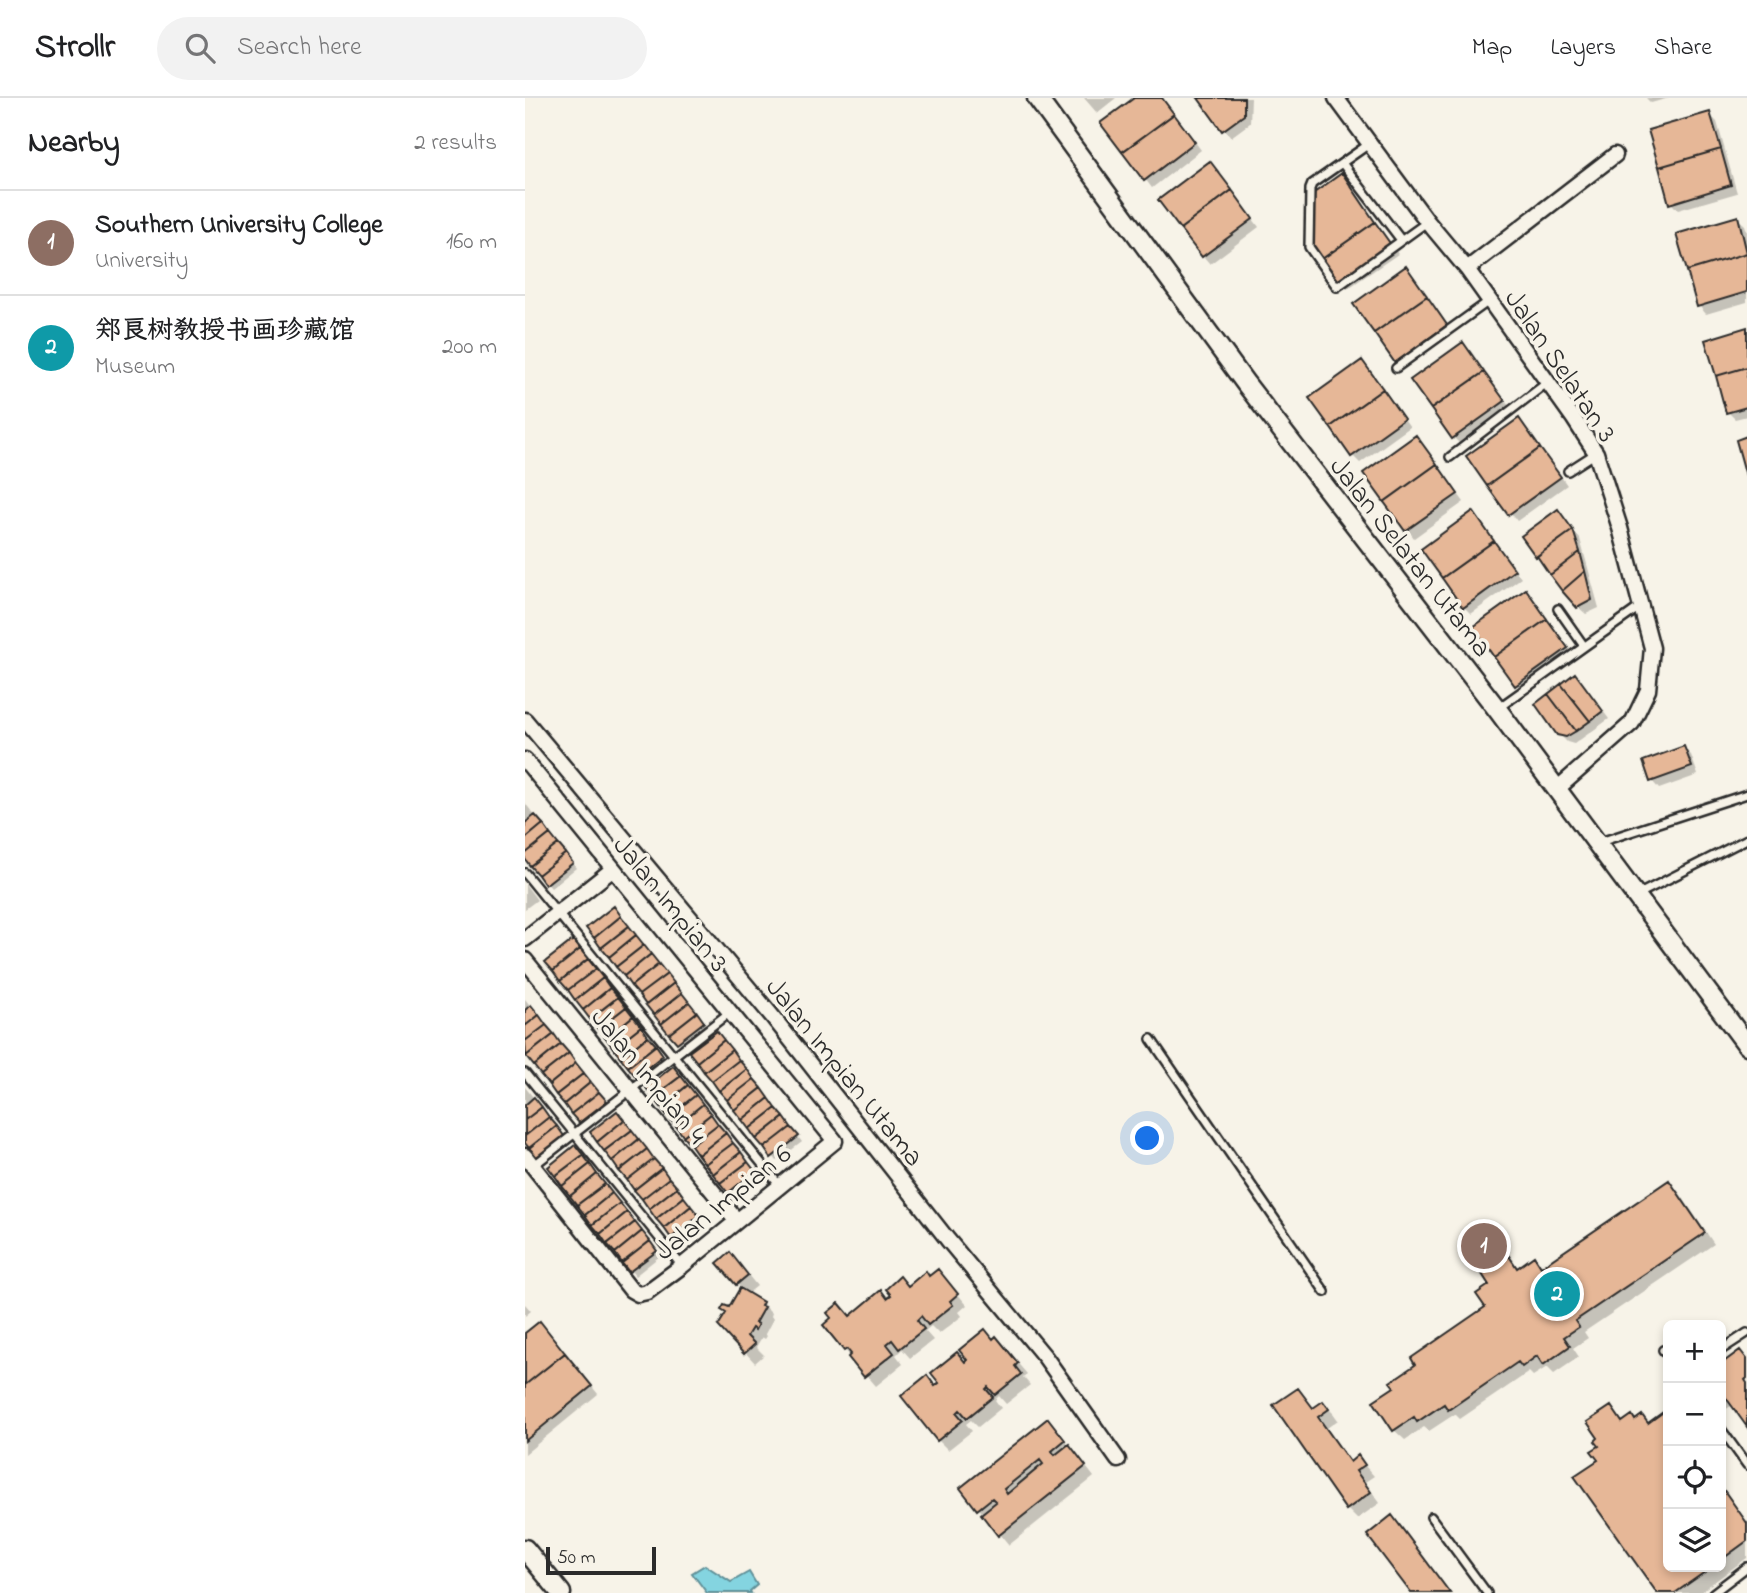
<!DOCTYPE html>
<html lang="en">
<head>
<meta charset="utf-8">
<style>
  :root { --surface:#fff; --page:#f2f2f2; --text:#202124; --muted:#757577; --line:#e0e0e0; --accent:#b45309 }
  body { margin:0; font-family:"Indie Flower","LXGW WenKai TC",sans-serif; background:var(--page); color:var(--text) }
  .controls { position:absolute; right:21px; bottom:21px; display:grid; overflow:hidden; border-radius:10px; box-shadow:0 4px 10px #0003 }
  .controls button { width:63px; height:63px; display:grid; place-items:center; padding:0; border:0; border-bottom:2px solid var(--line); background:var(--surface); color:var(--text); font:35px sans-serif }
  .scale { position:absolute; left:21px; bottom:18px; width:110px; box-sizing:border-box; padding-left:7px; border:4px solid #2b2b2b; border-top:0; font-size:19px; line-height:24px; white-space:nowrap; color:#2b2b2b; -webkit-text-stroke:5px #f7f3e8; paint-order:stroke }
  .you { position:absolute; left:623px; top:1041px; width:24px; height:24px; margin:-18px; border:5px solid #fff; border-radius:50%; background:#1a73e8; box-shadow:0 0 0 10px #1a73e833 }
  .badge { display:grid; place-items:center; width:46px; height:46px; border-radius:50%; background:var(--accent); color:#fff; font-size:23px; font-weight:700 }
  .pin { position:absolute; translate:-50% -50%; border:4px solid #fff; box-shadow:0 2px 7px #0006 }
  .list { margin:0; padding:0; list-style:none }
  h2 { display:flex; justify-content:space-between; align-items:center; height:91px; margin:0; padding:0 28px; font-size:30px }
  h2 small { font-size:23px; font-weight:400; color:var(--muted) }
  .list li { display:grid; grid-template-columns:46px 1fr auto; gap:21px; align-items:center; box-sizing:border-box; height:105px; padding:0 28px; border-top:2px solid var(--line) }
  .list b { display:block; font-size:26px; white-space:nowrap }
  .list p { margin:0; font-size:23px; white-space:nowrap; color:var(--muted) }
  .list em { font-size:23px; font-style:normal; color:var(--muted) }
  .icon { flex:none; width:38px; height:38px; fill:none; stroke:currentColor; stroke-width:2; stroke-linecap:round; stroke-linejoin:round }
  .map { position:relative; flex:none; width:1222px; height:1495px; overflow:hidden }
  header { display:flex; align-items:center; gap:42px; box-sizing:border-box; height:98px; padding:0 35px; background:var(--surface); border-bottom:2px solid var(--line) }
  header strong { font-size:33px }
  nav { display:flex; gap:38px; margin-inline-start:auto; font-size:24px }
  .search { width:490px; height:63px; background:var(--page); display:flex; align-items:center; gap:18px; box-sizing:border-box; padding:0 24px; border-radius:38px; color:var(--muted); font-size:26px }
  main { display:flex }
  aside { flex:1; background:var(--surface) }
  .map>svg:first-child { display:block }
  .water { fill:#84d4e0; stroke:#609098; stroke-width:2 }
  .shadow { fill:#0003 }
  .building { fill:#e6b797; stroke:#2b2b2b; stroke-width:2; fill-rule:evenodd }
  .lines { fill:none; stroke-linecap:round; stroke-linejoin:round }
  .service-casing { stroke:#2b2b2b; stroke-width:12 }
  .minor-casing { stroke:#2b2b2b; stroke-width:19 }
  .tertiary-casing { stroke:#2b2b2b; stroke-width:23 }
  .service { stroke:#f7f3e8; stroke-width:7 }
  .minor { stroke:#f7f3e8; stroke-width:14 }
  .tertiary { stroke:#f7f3e8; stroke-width:18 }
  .labels { text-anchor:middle; stroke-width:7; stroke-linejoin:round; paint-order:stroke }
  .street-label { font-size:28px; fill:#2b2b2b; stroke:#f7f3e8 }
</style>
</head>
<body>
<header>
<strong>Strollr</strong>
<div class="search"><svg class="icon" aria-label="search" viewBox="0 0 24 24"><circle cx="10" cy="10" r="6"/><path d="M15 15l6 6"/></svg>Search here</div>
<nav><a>Map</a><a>Layers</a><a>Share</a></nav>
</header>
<main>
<aside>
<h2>Nearby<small>2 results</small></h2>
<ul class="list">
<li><span class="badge" style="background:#8d6e63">1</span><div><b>Southern University College</b><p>University</p></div><em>160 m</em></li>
<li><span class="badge" style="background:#0f9aa8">2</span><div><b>郑良树教授书画珍藏馆</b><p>Museum</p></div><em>200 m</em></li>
</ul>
</aside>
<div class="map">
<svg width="1222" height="1495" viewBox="0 0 1222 1495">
  <rect width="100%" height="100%" fill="#f7f3e8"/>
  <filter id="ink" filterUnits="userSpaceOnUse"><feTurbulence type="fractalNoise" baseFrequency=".0143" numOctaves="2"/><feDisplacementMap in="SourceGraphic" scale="14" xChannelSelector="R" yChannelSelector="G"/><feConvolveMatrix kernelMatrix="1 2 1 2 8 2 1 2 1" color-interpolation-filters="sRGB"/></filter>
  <g filter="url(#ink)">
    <!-- water -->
    <path class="water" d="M180 1467 206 1484 224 1474 232 1487 225 1493 226 1495H182L167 1475Z"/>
    <!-- shadow -->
    <path class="shadow" d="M559 0H591L572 15Z
      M612 0H637L676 52 627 90 578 26Z
      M675 0H726L725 25 706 39Z
      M1121 0H1144L1126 5Z
      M1184 16 1192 24 1212 95 1153 112 1146 105Z
      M685 65 734 129 685 166 678 158Z
      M817 77 873 156 822 191 815 184Z
      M1212 120 1220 127 1222 134V204L1181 216 1174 208Z
      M888 178 929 235 879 271 872 264Z
      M1222 231V318L1210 321 1203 314Z
      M945 254 986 311 936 347 929 340Z
      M844 272 885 329 835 365 828 358Z
      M1001 330 1042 387 992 423 944 359Z
      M891 339 939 404 889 440 841 375Z
      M1033 413 1055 441 1074 510 1061 516 1053 509Z
      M948 415 996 480 946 516 939 509Z
      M1008 501 1049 558 999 594 992 587Z
      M1057 585 1084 621 1049 646 1042 644 1034 636Z
      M1159 650 1166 657 1173 677 1134 691 1127 683Z
      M0 705 51 770 26 790 0 758Z
      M0 786 12 802 0 811Z
      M93 815 183 929 157 949 64 831Z
      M52 849 141 962 117 982 112 978Z
      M0 901 85 1009 60 1029 0 954Z
      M196 940 277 1044 252 1063 167 955Z
      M153 975 234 1079 209 1099 204 1094Z
      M0 989 43 1043 18 1063 0 1042Z
      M96 1019 177 1124 152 1143 148 1139Z
      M55 1054 135 1158 110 1178 25 1069Z
      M1144 1084 1154 1094 1189 1146 1059 1234 1063 1240 1048 1250 1054 1259 1029 1276 1022 1269 1008 1278 1004 1274 935 1321 930 1316 904 1333 899 1329 880 1342 869 1332 871 1290 893 1267 962 1210 966 1188 984 1160 994 1170 1008 1161 1018 1170Z
      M215 1167 232 1188 222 1196 237 1205 247 1215 246 1218 248 1221 240 1236 242 1238 240 1241 237 1239 231 1249 239 1257 230 1265 195 1227 217 1190 212 1186Z
      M413 1173 442 1207 434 1214 437 1218 414 1236 406 1228 400 1233 408 1242 385 1260 377 1251 371 1257 378 1266 351 1288 320 1252 326 1219 405 1179Z
      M0 1206 6 1213 0 1218Z
      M22 1233 73 1296 0 1356V1237Z
      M471 1240 502 1276 498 1279 505 1287 481 1306 474 1298 470 1302 476 1310 453 1329 446 1322 441 1326 447 1333 423 1352 413 1342 402 1279 412 1289Z
      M1215 1254 1222 1261V1326L1208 1307 1196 1314V1268Z
      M773 1292 789 1311 798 1305 808 1315 813 1322 802 1330 826 1365 833 1360 849 1378 840 1384 855 1405 832 1421 822 1411Z
      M1085 1310 1099 1325 1111 1324 1124 1327 1141 1314 1143 1316V1469H1196V1387L1222 1424V1460L1174 1495H1134L1075 1362Z
      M533 1333 569 1379 484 1447 438 1391Z
      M866 1420 876 1430 926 1495H888Z"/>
    <!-- building -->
    <path class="building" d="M609 0H637L649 16 597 54 575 25Z
      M673 0H719V17L697 33Z
      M1185 14 1196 51 1134 69 1123 32Z
      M649 16 670 44 619 83 597 54Z
      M1196 51 1206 87 1144 106 1134 69Z
      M685 63 707 92 655 131 633 102Z
      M817 75 850 124 797 161 788 148 789 95Z
      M707 92 728 121 677 159 655 131Z
      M1213 118 1222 155 1162 173 1151 136Z
      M850 124 867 148 814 185 797 161Z
      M1222 155V194L1172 209 1162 173Z
      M881 168 902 198 849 235 828 206Z
      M902 198 922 227 870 265 849 235Z
      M1222 229V269L1191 278 1180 242Z
      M938 244 959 274 906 311 885 282Z
      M837 262 858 291 805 329 784 300Z
      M1222 269V309L1201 315 1191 278Z
      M959 274 980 303 927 341 906 311Z
      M858 291 879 321 826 359 805 329Z
      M994 320 1015 350 962 388 941 358Z
      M891 337 912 366 859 404 838 375Z
      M1222 338V378H1221L1211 342Z
      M1015 350 1036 379 983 417 962 388Z
      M912 366 933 396 880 433 859 404Z
      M1033 411 1048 432 1011 459 996 438Z
      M948 413 969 443 917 480 896 451Z
      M1048 432 1055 454 1025 477 1012 458Z
      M969 443 990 472 938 510 917 480Z
      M1055 454 1060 473 1037 493 1025 477Z
      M1060 473 1067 502 1052 510 1037 493Z
      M1001 491 1022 521 969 559 948 529Z
      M1022 521 1043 550 990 588 969 559Z
      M1050 575 1078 613 1065 623 1036 586Z
      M1036 586 1065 623 1051 633 1023 596Z
      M1023 596 1051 633 1041 639 1032 637 1010 606Z
      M1159 648 1167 669 1125 684 1118 663Z
      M10 717 18 726 0 741V725Z
      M18 726 25 736 0 756V741Z
      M25 736 33 746 5 768 0 761V756Z
      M33 746 41 755 13 777 5 768Z
      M41 755 48 765 20 787 13 777Z
      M89 808 96 818 69 840 61 830Z
      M96 818 104 828 76 850 69 840Z
      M104 828 111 837 84 859 76 850Z
      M111 837 119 847 91 869 84 859Z
      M48 842 55 851 28 873 20 864Z
      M119 847 126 856 99 878 91 869Z
      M55 851 63 861 35 883 28 873Z
      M126 856 134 866 106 888 99 878Z
      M63 861 71 871 43 892 35 883Z
      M134 866 142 876 114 897 106 888Z
      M71 871 78 880 50 902 43 892Z
      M142 876 149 885 121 907 114 897Z
      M78 880 85 890 58 912 50 902Z
      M149 885 157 895 129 917 121 907Z
      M85 890 93 899 65 921 58 912Z
      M157 895 164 904 136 926 129 917Z
      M93 899 101 909 73 931 65 921Z
      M164 904 172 914 144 936 136 926Z
      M6 907 14 917 0 928V912Z
      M101 909 108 918 81 940 73 931Z
      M172 914 179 924 152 945 144 936Z
      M14 917 21 927 0 943V928Z
      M108 918 116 928 88 950 81 940Z
      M21 927 29 936 1 958 0 943Z
      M116 928 123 938 96 960 88 950Z
      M192 933 199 942 172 964 164 954Z
      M29 936 36 946 9 968 1 958Z
      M123 938 131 947 103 969 96 960Z
      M199 942 207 952 179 974 172 964Z
      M36 946 44 955 16 977 9 968Z
      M131 947 138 957 111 979 103 969Z
      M207 952 214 962 187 983 179 974Z
      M44 955 51 965 24 987 16 977Z
      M214 962 222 971 194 993 187 983Z
      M51 965 59 975 31 997 24 987Z
      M148 968 156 978 128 999 121 990Z
      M222 971 229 981 202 1002 194 993Z
      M59 975 66 984 39 1006 31 997Z
      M156 978 163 987 136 1009 128 999Z
      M229 981 237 990 209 1012 202 1002Z
      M66 984 74 994 46 1016 39 1006Z
      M163 987 171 997 143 1019 136 1009Z
      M237 990 244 1000 217 1022 209 1012Z
      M74 994 82 1003 54 1025 46 1016Z
      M171 997 178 1006 151 1028 143 1019Z
      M9 999 17 1009 0 1022V1007Z
      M244 1000 251 1010 224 1031 217 1022Z
      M178 1006 186 1016 158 1038 151 1028Z
      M17 1009 24 1019 0 1038V1022Z
      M251 1010 259 1019 231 1041 224 1031Z
      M92 1013 99 1022 72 1044 65 1034Z
      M186 1016 193 1026 166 1047 158 1038Z
      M24 1019 32 1028 4 1050 0 1045V1038Z
      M259 1019 266 1029 239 1050 231 1041Z
      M99 1022 107 1032 79 1053 72 1044Z
      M193 1026 201 1035 173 1057 166 1047Z
      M32 1028 39 1038 12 1060 4 1050Z
      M266 1029 274 1038 246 1060 239 1050Z
      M107 1032 114 1041 87 1063 79 1053Z
      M201 1035 208 1045 180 1066 173 1057Z
      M114 1041 122 1051 94 1073 87 1063Z
      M208 1045 216 1054 188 1076 180 1066Z
      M50 1047 58 1057 30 1078 23 1069Z
      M122 1051 129 1061 102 1082 94 1073Z
      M216 1054 223 1064 195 1085 188 1076Z
      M58 1057 65 1066 37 1088 30 1078Z
      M129 1061 137 1070 109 1092 102 1082Z
      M223 1064 230 1073 203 1095 195 1085Z
      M65 1066 72 1076 45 1098 37 1088Z
      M137 1070 144 1080 117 1101 109 1092Z
      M72 1076 80 1086 52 1107 45 1098Z
      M144 1080 152 1089 124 1111 117 1101Z
      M1144 1082 1180 1135 1050 1223 1054 1229 1039 1239 1045 1248 1018 1267 1012 1258 997 1269 993 1264 923 1312 919 1306 892 1324 889 1319 868 1333 848 1303 869 1289 865 1284 890 1267 886 1260 960 1209 951 1196 964 1187 957 1176 984 1158 992 1170 1009 1158 1016 1169Z
      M80 1086 87 1095 60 1117 52 1107Z
      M152 1089 159 1099 131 1121 124 1111Z
      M87 1095 95 1105 67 1127 60 1117Z
      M159 1099 166 1108 139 1130 131 1121Z
      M95 1105 102 1114 75 1136 67 1127Z
      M166 1108 174 1118 146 1140 139 1130Z
      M102 1114 110 1124 82 1146 75 1136Z
      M110 1124 117 1133 90 1155 82 1146Z
      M117 1133 125 1143 97 1165 90 1155Z
      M125 1143 132 1153 104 1174 97 1165Z
      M205 1154 223 1177 211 1187 192 1165Z
      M413 1171 433 1196 425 1203 428 1207 403 1227 396 1218 392 1222 399 1231 374 1251 367 1242 362 1246 369 1255 339 1279 323 1259 326 1256 322 1251 319 1253 298 1227 306 1220 302 1215 314 1205 325 1218 356 1192 362 1200 366 1197 361 1191 375 1178 383 1188 401 1173 404 1178Z
      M215 1190 238 1204 236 1208 239 1209 230 1225 233 1226 230 1232 227 1230 222 1238 230 1246 219 1256 193 1228 201 1215 196 1212 199 1207 204 1209Z
      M15 1223 40 1255 0 1287V1235Z
      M460 1231 468 1241 471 1238 493 1265 490 1268 496 1276 470 1297 463 1289 461 1291 468 1299 442 1320 435 1312 432 1315 438 1322 412 1343 376 1298 402 1277 410 1288 414 1285 406 1275 432 1254 440 1264 442 1262 434 1252Z
      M1215 1252 1222 1261V1280L1220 1282 1222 1285V1329L1199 1297 1196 1299V1266Z
      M40 1255 67 1288 0 1343V1287Z
      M773 1290 788 1310 798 1303 804 1311 793 1319 825 1364 833 1357 840 1367 831 1373 846 1394 821 1412 748 1307Z
      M1086 1308 1097 1324 1107 1317 1110 1322 1117 1317 1123 1325 1141 1312 1143 1315V1469H1187L1150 1495H1132L1049 1378 1073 1362 1066 1353 1074 1348 1070 1343 1073 1340 1062 1324Z
      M523 1320 540 1342 527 1353 530 1357 544 1346 561 1368 473 1438 456 1416 471 1404 467 1400 452 1412 435 1390ZM515 1362 518 1366 482 1396 479 1391Z
      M1196 1388 1222 1425V1443L1196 1462Z
      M867 1417 925 1495H886L842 1437Z"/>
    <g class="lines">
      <!-- service casing -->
      <g class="service-casing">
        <path id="service" d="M844 46 787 86 785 91 784 149 812 189 902 124
          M817 65 876 142
          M871 270 964 203
          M925 359 1023 284
          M1043 373 1071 355
          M1033 511 1059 548
          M972 611 1116 508
          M1072 745 1222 696
          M0 775 255 1088
          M1110 798 1222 741
          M626 941 800 1194
          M0 975 157 1168
          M8 1068 205 914
          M1138 1252 1143 1258
          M1196 1252 1222 1235
          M1196 1331 1222 1367
          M906 1419 962 1495
          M1188 1495 1222 1469"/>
      </g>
      <!-- minor casing -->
      <g class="minor-casing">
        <path id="minor" d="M811 0 902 123 942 171 1049 321 1071 355 1095 430 1127 550 1123 592 1107 625 1032 691
          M942 171 1090 57
          M0 622 247 918 423 1142 520 1259 593 1362
          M0 662 310 1043 157 1168 122 1194 113 1196 106 1192 0 1058
          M0 841 88 771
          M0 862 212 1123"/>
      </g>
      <!-- tertiary casing -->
      <g class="tertiary-casing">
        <path id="tertiary" d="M512 0 721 286 972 611 1222 947
          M0 1451 36 1495"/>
      </g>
      <!-- service -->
      <use href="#service" class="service"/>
      <!-- minor -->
      <use href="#minor" class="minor"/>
      <!-- tertiary -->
      <use href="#tertiary" class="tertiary"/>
    </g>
  </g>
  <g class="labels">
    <!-- street labels -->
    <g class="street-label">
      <text transform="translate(1037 267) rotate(56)" y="10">Jalan Selatan 3</text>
      <text transform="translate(887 458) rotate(52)" y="10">Jalan Selatan Utama</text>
      <text transform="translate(147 805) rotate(51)" y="10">Jalan Impian 3</text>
      <text transform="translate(321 973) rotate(51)" y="10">Jalan Impian Utama</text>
      <text transform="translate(125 977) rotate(51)" y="10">Jalan Impian 4</text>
      <text transform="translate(197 1103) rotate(-39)" y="10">Jalan Impian 6</text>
    </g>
  </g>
</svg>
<div class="controls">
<button>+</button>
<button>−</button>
<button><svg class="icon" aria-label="locate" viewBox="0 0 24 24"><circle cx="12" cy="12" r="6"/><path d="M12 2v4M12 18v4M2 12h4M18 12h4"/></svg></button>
<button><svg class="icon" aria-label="layers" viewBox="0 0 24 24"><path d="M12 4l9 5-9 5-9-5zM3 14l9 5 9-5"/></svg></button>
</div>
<div class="scale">50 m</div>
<div class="you"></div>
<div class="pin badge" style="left:959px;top:1148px;background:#8d6e63">1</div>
<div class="pin badge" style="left:1032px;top:1196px;background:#0f9aa8">2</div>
</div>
</main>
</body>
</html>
